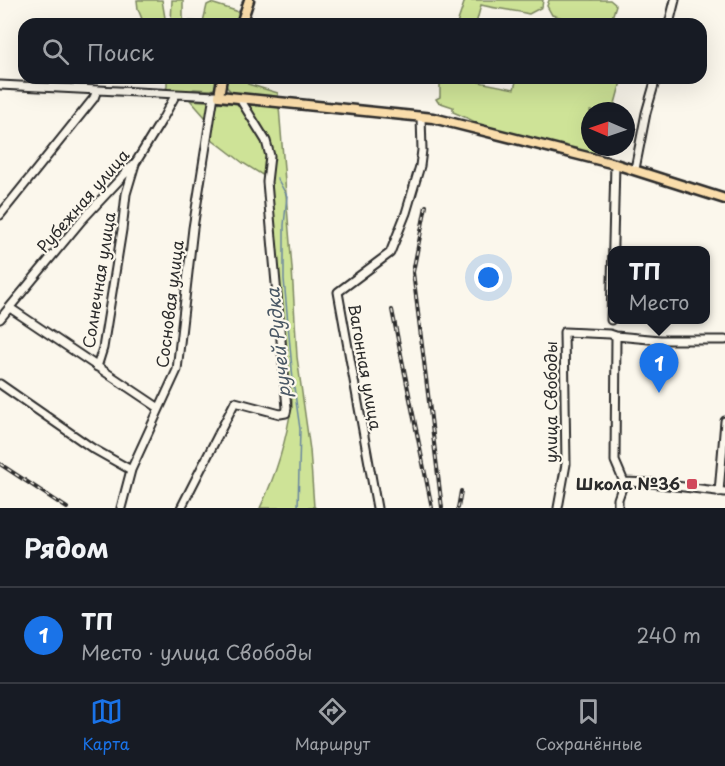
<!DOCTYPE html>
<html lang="ru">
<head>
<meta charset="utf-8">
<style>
  :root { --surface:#171b24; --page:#20242c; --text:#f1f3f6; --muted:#9ea1a6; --line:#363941; --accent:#1a73e8 }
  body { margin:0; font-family:"Playpen Sans",sans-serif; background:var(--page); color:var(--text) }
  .compass { position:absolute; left:581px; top:102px; width:54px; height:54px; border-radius:50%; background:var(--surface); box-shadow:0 6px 24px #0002; rotate:272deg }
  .you { position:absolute; left:489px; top:278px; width:21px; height:21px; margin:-15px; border:4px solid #fff; border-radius:50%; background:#1a73e8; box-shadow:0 0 0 9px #1a73e833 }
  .badge { display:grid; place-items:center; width:39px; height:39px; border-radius:50%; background:var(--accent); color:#fff; font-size:20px; font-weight:700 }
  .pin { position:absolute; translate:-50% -50px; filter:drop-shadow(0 2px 3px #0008) }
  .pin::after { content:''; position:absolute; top:32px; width:21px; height:18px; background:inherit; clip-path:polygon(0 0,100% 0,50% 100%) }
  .popup { position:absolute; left:608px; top:246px; width:102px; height:78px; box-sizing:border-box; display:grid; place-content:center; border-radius:12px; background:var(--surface); filter:drop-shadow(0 2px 4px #0005); font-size:20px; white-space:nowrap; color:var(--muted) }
  .popup b { font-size:22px; color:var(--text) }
  .popup::after { content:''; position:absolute; left:50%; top:100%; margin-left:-12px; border:12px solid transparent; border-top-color:var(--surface) }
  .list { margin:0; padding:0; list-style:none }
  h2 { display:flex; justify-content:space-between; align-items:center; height:78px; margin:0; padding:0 24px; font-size:26px }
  h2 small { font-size:20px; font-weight:400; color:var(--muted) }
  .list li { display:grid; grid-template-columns:39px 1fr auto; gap:18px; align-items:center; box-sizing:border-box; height:96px; padding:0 24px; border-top:2px solid var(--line) }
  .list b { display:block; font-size:22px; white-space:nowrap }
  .list p { margin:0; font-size:20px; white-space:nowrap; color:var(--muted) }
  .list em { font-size:20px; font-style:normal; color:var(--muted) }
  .icon { flex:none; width:33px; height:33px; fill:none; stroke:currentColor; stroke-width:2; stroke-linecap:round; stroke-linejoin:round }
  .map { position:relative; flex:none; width:725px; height:508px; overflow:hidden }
  .search { position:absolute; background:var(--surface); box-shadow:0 6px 24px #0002; left:18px; right:18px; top:18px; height:66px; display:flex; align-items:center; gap:15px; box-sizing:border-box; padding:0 21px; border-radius:18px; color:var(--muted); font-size:22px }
  .sheet { height:174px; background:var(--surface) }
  nav { display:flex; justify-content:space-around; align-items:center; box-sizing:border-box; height:84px; border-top:2px solid var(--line); background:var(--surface); font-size:16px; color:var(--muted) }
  nav a { display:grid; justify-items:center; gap:3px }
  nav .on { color:var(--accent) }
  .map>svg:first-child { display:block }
  .green { fill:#cee397; stroke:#7c8761; stroke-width:1.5 }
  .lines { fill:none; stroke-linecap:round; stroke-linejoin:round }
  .stream { stroke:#69859f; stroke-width:1.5 }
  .minor-casing { stroke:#2b2b2b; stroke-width:11 }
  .major-casing { stroke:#2b2b2b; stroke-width:13 }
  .minor { stroke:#fbf7ec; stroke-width:7 }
  .major { stroke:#faddab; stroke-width:8 }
  .rail-casing { stroke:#2b2b2b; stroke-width:4 }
  .rail { stroke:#fbf7ec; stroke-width:1.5; stroke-dasharray:4.5; stroke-linecap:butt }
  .poi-dot { fill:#d1495b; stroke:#fbf7ec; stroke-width:2 }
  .labels { text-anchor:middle; stroke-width:4.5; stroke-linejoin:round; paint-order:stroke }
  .street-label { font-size:16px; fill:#2b2b2b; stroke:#fbf7ec }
  .poi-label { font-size:16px; font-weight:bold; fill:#2b2b2b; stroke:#fbf7ec; text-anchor:end }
  .water-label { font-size:18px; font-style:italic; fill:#4a5865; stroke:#fbf7ec }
</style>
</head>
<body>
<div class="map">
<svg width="725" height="508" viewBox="0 0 725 508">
  <rect width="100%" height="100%" fill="#fbf7ec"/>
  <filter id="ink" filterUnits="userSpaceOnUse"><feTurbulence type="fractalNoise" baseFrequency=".0167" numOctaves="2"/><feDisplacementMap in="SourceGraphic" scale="12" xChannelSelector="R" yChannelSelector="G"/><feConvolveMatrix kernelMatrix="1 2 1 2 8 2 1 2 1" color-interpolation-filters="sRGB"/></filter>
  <g filter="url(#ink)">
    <!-- green -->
    <path class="green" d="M137 0H162L166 24H144L138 9Z
      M172 0H183V21L203 22 207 5 211 3 236 11 239 14 240 17 237 24H171Z
      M465 0H543L542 7 529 14C513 10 497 9 481 5L476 24H457Z
      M549 0H610L616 5 610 24H584L552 15 547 6Z
      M167 78H218L214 89 211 90 194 89 188 92 164 91 167 87Z
      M226 78H244L248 84 278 93V100L232 92C226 88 225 85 226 78Z
      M440 78H480L479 82 514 89 517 78H622L613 111H590V147H596L594 153 587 152 485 127 467 118 453 112V107L438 102 436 99 440 97Z
      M190 100 279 107 292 268 297 357 310 450 314 507 316 508H260C276 475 287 438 292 402L269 179 243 163 212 139 205 117Z"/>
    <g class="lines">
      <!-- stream -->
      <path class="stream" d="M277 178 287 196 284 225V279L293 380 300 429 298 508"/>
      <!-- minor casing -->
      <g class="minor-casing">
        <path id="minor" d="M669 24 675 0
          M0 85 216 96
          M635 169 646 113 656 78
          M0 215 94 98 97 90
          M10 308 159 408
          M0 319 81 221 136 162 163 118 176 94
          M611 320 615 164
          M616 336 615 461 624 482 618 499V508
          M97 367 103 348 122 230 126 194 135 164
          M0 384 92 448 131 470
          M624 482 651 483 725 492
          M719 492 725 421
          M121 508 131 470 177 370 193 228 214 95
          M181 508 235 402 280 414 286 413 287 408 267 182 270 156 266 141 240 99
          M377 508 338 292 390 253 406 213 420 166 422 150 421 117
          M558 508 566 464 564 332 610 334 616 336 660 340H725"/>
      </g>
      <!-- major casing -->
      <g class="major-casing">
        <path id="major" d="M241 24 249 0
          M222 78 219 96 433 118 615 164 725 199"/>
      </g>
      <!-- minor -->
      <use href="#minor" class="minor"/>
      <!-- major -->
      <use href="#major" class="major"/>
      <!-- rail casing -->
      <g class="rail-casing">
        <path id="rail" d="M426 206 413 272 442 508
          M392 310 432 508
          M0 464 67 508
          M458 508 461 491"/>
      </g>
      <!-- rail -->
      <use href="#rail" class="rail"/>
    </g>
  </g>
  <!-- markers -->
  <rect class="poi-dot" x="686" y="478" width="12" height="12" rx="3"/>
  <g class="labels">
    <!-- street labels -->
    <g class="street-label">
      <text transform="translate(83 201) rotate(-49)" y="6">Рубежная улица</text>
      <text transform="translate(99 280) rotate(-81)" y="6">Солнечная улица</text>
      <text transform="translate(170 304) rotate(-83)" y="6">Сосновая улица</text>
      <text transform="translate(365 367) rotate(80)" y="6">Вагонная улица</text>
      <text transform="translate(551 402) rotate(-90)" y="6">улица Свободы</text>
    </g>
    <!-- poi labels -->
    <g class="poi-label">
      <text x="680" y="490">Школа №36</text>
    </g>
    <!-- water labels -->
    <g class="water-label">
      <text transform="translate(279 343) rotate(-96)" y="6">ручей Рудка</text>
    </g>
  </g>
</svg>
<svg class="compass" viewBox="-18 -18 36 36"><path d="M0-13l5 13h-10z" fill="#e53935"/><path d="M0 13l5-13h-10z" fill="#9ea1a6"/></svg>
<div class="you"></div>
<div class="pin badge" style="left:659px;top:393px">1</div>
<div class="popup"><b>ТП</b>Место</div>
<div class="search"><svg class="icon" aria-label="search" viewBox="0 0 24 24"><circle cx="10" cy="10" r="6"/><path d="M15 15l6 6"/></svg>Поиск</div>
</div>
<section class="sheet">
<h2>Рядом<small></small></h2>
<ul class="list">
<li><span class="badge">1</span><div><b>ТП</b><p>Место · улица Свободы</p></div><em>240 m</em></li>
</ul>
</section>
<nav>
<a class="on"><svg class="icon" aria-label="map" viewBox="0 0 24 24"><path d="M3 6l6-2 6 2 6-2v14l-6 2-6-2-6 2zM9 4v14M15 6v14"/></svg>Карта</a>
<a><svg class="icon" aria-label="directions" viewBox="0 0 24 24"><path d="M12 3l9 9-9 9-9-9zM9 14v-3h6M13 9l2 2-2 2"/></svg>Маршрут</a>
<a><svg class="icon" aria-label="saved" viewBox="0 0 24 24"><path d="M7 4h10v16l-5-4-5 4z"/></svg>Сохранённые</a>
</nav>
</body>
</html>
